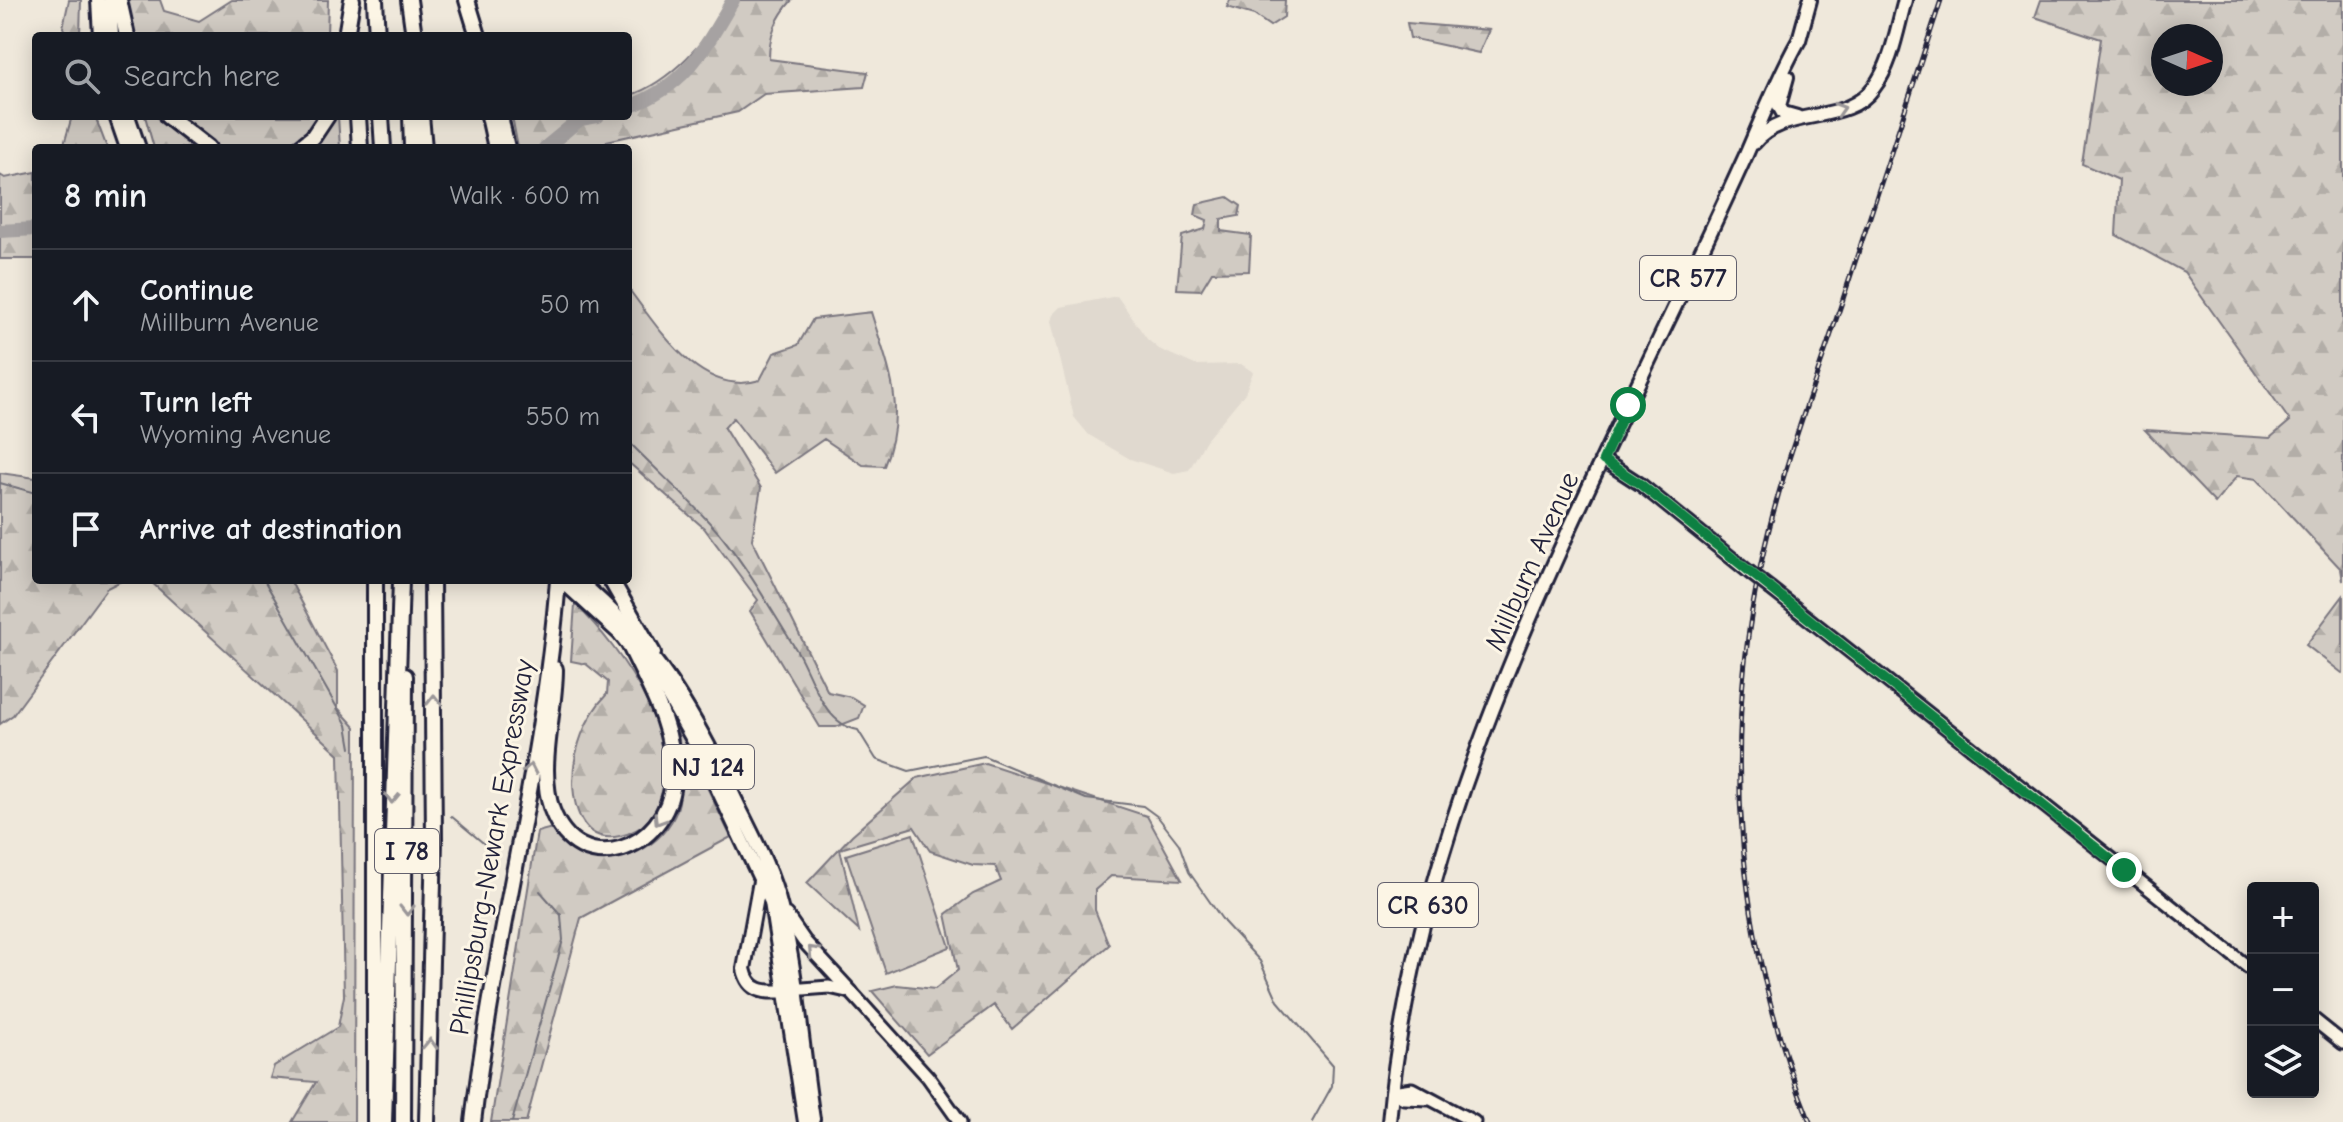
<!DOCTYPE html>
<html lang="en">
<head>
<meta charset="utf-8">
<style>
  :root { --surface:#171b24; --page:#242831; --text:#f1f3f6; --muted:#9ea1a6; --line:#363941 }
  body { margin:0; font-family:"Comic Neue",sans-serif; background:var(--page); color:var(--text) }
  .controls { position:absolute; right:24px; bottom:24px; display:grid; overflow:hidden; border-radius:8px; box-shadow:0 4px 20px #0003 }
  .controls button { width:72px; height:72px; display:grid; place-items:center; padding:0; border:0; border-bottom:2px solid var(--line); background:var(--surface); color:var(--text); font:40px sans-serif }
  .compass { position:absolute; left:2151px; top:24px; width:72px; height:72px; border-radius:50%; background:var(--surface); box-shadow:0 4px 20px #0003; rotate:93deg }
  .stop { position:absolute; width:24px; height:24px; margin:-18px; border:6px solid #0b8043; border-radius:50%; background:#fff }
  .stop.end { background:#0b8043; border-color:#fff; box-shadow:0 2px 8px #0008 }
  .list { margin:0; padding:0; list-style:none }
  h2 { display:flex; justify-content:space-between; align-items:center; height:104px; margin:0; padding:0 32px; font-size:34px }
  h2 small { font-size:26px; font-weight:400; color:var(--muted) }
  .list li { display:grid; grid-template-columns:52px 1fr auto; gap:24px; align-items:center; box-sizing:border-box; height:112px; padding:0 32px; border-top:2px solid var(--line) }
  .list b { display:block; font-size:30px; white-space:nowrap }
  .list p { margin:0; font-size:26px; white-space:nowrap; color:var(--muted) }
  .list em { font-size:26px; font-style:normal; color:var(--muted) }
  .icon { flex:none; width:44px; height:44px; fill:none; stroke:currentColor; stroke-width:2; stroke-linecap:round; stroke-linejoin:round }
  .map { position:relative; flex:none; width:2343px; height:1122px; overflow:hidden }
  .search { position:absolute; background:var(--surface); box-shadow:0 4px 20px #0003; left:32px; top:32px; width:600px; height:88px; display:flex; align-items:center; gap:20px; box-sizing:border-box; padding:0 28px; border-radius:8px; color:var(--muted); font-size:30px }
  .panel { position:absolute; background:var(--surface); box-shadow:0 4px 20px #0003; left:32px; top:144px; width:600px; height:440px; border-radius:8px }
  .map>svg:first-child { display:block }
  .built { fill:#e0d9cf }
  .forest { fill:url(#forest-firs); stroke:#7a767f; stroke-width:2; fill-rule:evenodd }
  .garden { fill:#d1cbc3; stroke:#7a767f; stroke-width:2 }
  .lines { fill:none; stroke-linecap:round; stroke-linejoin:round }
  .stream { stroke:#716f79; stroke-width:2 }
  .river { stroke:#a6a2a2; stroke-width:14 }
  .secondary-casing { stroke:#22223b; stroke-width:17 }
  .primary-casing { stroke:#22223b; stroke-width:18 }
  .highway-casing { stroke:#22223b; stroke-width:20 }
  .secondary { stroke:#fcf5e5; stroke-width:11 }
  .primary { stroke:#fcf5e5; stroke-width:12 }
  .highway { stroke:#fcf5e5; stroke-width:14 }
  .rail-casing { stroke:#22223b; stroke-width:5 }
  .rail { stroke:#fcf5e5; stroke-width:2; stroke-dasharray:6; stroke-linecap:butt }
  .secondary-bridge-casing { stroke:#22223b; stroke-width:17; stroke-linecap:butt }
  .secondary-bridge { stroke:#fcf5e5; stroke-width:11 }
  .oneway { stroke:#9a9698 }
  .route { stroke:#0b8043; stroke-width:10 }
  .labels { text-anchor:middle; stroke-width:6; stroke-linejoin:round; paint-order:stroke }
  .shield { fill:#fcf5e5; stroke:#63616e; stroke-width:2 }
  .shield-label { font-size:26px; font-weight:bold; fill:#22223b }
  .street-label { font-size:28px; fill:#22223b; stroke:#fcf5e5 }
</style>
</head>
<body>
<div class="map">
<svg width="2343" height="1122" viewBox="0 0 2343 1122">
  <defs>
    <pattern id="forest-firs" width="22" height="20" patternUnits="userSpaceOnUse" patternTransform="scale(2)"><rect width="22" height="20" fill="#d1cbc3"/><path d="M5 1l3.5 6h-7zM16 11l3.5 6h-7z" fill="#b3aea8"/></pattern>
  </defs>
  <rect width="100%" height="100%" fill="#efe8db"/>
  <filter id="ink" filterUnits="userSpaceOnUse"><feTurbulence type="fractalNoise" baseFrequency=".0125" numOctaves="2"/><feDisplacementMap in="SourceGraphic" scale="16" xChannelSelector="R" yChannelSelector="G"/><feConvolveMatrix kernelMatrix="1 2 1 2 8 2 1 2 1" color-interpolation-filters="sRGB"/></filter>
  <g filter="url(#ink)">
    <!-- built -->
    <path class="built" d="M1117 296 1147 339 1159 349 1195 365 1241 364 1253 372 1245 393 1206 440 1189 470 1174 473 1130 459 1089 435 1074 417 1051 321 1053 315 1061 307Z"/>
    <!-- forest -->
    <path class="forest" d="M69 0H81L80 36H66L63 27Z
      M127 0H160L164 11 199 21 232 0H328L327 36H131Z
      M730 0H792C776 18 769 35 769 59L868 72 864 87 764 94 738 112 607 141 603 148H518L512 116H628V96C670 83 710 38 730 0Z
      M1230 0H1285L1284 17 1270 26 1254 15 1227 7Z
      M2041 0H2343V581L2341 569 2257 479 2237 476 2215 503 2145 430 2270 438 2290 421 2184 272 2116 235 2119 180 2082 164 2101 39 2035 17ZM2163 36H2211V84H2163Z
      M1407 23 1489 30 1479 53 1410 38Z
      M72 116H95L107 148H63Z
      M145 116H338L340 148H154Z
      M36 172V259H0V175L5 178Z
      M1228 197 1241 206 1239 216 1221 219V231L1251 235 1249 271 1212 272 1201 290 1177 289 1182 236 1205 229 1207 220 1195 215 1197 204Z
      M628 288C659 329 701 398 760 380L774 353 798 345 813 319 871 312C888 368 908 408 884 466L863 465 824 439 775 473 733 418 724 428 761 488 752 539 828 692 851 697 864 705 859 718 836 727H820L750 611 758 600 704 528 628 462Z
      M0 473 36 478V580H123L107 588 13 715 0 724Z
      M149 580H290L338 671V708L355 727 354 1122H292L316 1082 270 1078 274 1066 338 1027 344 996 339 754Z
      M2343 596V672L2342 673 2306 645Z
      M575 604C622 649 696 751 650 818 644 827 630 834 620 836 585 844 574 812 573 783 573 750 585 717 607 694L608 682 586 664 571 661Z
      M678 727 731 837 581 918 526 1122H491L537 832 552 828C563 838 573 848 587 854 624 871 672 839 679 802 683 777 680 752 678 727Z
      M985 763 1147 816 1182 880 1111 876 1095 890V910L1109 945 1012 1029 994 1005 927 1054 872 991 897 985 935 989 958 970 946 914 973 894 1001 881 995 866 973 865 930 851 914 827 840 849 859 931 807 883 852 835 917 778Z"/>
    <!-- garden -->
    <path class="garden" d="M913 834 950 947 886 973 846 855Z"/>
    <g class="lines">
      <!-- stream -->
      <path class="stream" d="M628 441C659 473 695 504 723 538 751 573 773 613 797 651 813 678 823 724 858 730L876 759 909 771 984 756 1086 799 1143 806 1158 817 1179 844 1189 872 1224 922 1260 961 1278 1001 1333 1065 1332 1086 1312 1122
        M0 483 36 493
        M264 580 347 725 351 748
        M451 816 488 847
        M512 1122 563 940 561 915 540 891"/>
      <!-- river -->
      <path class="river" d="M628 107C685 87 704 50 733 0
        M545 148 580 119 598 116
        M0 231 36 229"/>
      <!-- secondary casing -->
      <g class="secondary-casing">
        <path id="secondary" d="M1603 460 1640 484 1749 572
          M1771 589 2253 971
          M790 990 829 987 851 992 928 1077 960 1122
          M2313 1019 2343 1043
          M1392 1092 1412 1089 1474 1122
          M1392 1092 1404 1098 1429 1099"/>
      </g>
      <!-- primary casing -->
      <g class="primary-casing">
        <path id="primary" d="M98 0 100 36
          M110 0 112 36
          M1787 77 1779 106 1783 113 1797 117
          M116 116 127 148
          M128 116 139 148
          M1754 143C1785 105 1846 127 1874 87 1892 64 1897 28 1905 0
          M561 580 619 633 667 694 700 752 771 902 805 1122
          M578 580C655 644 694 712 736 801 753 836 772 870 781 908 798 977 802 1049 813 1119
          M760 881 744 969C749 992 765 993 785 991
          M786 915 804 941 851 992
          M1389 1122C1414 838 1545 579 1666 325 1693 269 1720 212 1746 155 1763 116 1778 77 1799 40L1810 0"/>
      </g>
      <!-- highway casing -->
      <g class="highway-casing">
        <path id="highway" d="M119 0 127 36
          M375 0 377 36
          M409 0 414 36
          M467 0 478 36
          M346 36 352 0
          M167 116 208 148
          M358 116 360 148
          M381 116 383 148
          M411 116 412 148
          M421 116 424 148
          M489 116 496 148
          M500 116 507 148
          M299 148 313 137 327 116
          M611 580 653 653
          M555 669C555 714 537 768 552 810 579 883 668 850 673 781 676 730 649 686 628 642
          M375 1122V580
          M384 1122 401 580
          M403 1122 405 676
          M427 1122 434 841 432 580
          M473 1122C494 940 544 762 558 580"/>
      </g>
      <!-- secondary -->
      <use href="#secondary" class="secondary"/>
      <!-- primary -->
      <use href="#primary" class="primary"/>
      <!-- highway -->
      <use href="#highway" class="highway"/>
      <!-- rail casing -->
      <g class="rail-casing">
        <path id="rail" d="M1810 1122C1737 942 1720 748 1762 559 1781 472 1813 388 1841 305 1874 203 1908 102 1941 0"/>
      </g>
      <!-- rail -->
      <use href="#rail" class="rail"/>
      <!-- secondary-bridge casing -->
      <g class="secondary-bridge-casing">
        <path id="secondary-bridge" d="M1749 572 1771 589"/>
      </g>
      <!-- secondary-bridge -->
      <use href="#secondary-bridge" class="secondary-bridge"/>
    </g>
    <!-- one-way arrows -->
    <defs><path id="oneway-chevron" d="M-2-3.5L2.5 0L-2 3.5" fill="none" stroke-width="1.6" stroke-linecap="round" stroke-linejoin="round" transform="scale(2)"/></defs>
    <g class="oneway">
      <use href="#oneway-chevron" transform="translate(1840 109) rotate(-17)"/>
      <use href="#oneway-chevron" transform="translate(434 700) rotate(-90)"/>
      <use href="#oneway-chevron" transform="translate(530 769) rotate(-79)"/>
      <use href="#oneway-chevron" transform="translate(392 798) rotate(92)"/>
      <use href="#oneway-chevron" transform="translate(659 820) rotate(122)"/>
      <use href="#oneway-chevron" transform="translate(407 910) rotate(90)"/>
      <use href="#oneway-chevron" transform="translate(813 951) rotate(-134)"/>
      <use href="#oneway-chevron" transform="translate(430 1044) rotate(-88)"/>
    </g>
  </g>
  <g class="lines" filter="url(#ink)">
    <!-- route -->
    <path class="route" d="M1628 405 1603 460 1640 484 2124 870"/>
  </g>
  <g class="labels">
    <!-- shield labels -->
    <g class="shield">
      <rect x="1640" y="256" width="96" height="44" rx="6"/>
      <rect x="662" y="745" width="92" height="44" rx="6"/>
      <rect x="375" y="829" width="64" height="44" rx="6"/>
      <rect x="1378" y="883" width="100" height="44" rx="6"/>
    </g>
    <g class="shield-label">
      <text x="1688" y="287">CR 577</text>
      <text x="708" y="776">NJ 124</text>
      <text x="407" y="860">I 78</text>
      <text x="1428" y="914">CR 630</text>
    </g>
    <!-- street labels -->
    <g class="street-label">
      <text transform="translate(1531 561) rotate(-66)" y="10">Millburn Avenue</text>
      <text transform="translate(491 847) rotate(-80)" y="10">Phillipsburg-Newark Expressway</text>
    </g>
  </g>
</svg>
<div class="controls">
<button>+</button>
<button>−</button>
<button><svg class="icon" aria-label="layers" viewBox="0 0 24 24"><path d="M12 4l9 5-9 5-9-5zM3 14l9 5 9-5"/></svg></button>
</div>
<svg class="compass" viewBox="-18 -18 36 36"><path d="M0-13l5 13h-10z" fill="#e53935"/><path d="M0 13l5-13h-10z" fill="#9ea1a6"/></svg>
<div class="stop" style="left:1628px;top:405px"></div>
<div class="stop end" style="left:2124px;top:870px"></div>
<div class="search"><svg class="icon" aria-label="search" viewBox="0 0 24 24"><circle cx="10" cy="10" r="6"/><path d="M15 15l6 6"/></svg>Search here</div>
<section class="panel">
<h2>8 min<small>Walk · 600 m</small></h2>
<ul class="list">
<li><svg class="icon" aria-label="ahead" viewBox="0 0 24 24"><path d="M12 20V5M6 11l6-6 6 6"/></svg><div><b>Continue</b><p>Millburn Avenue</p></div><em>50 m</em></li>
<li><svg class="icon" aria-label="left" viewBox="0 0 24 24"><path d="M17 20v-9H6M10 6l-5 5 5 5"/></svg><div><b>Turn left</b><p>Wyoming Avenue</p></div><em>550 m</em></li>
<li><svg class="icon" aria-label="arrive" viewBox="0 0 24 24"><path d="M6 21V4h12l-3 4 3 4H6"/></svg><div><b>Arrive at destination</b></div></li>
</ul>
</section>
</div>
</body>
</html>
